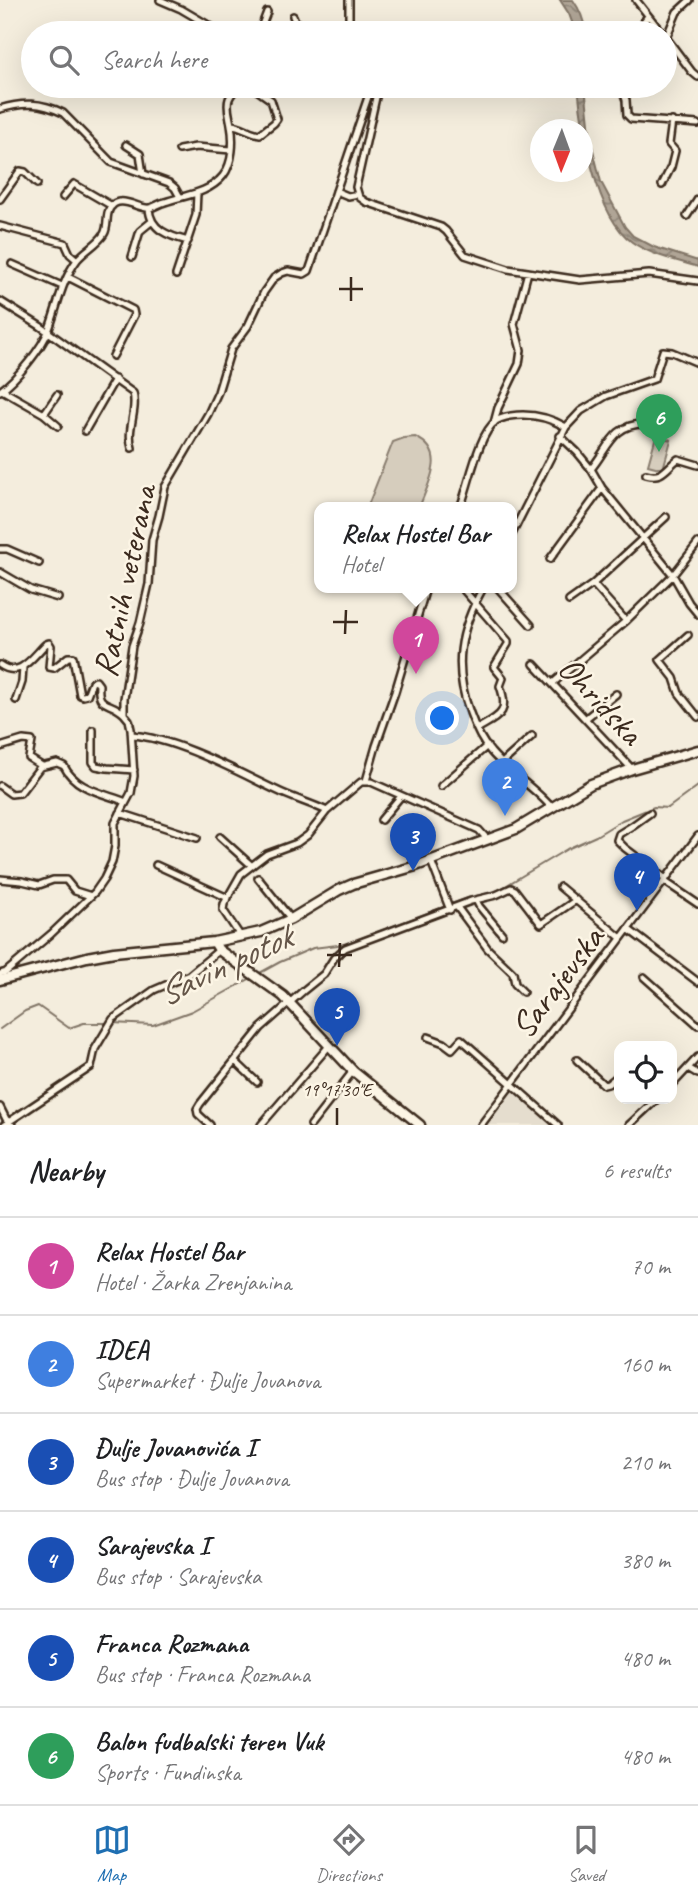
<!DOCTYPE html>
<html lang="en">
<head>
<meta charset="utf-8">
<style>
  :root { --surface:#fff; --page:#f6f6f6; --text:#202124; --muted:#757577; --line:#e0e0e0; --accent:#1f6fb2 }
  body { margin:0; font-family:Caveat,sans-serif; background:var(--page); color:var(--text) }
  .controls { position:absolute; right:21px; bottom:21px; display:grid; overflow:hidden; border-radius:14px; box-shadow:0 7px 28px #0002 }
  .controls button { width:63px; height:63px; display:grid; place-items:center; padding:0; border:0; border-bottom:2px solid var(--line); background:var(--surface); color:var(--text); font:35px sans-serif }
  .compass { position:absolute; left:530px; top:119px; width:63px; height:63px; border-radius:50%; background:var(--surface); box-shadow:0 7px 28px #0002; rotate:181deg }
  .you { position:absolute; left:443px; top:719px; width:24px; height:24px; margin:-18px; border:5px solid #fff; border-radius:50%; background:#1a73e8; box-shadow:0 0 0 10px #1a73e833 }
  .badge { display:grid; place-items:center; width:46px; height:46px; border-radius:50%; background:var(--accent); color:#fff; font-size:23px; font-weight:700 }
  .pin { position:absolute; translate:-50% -58px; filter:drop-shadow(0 2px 4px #0008) }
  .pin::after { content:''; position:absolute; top:37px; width:24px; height:21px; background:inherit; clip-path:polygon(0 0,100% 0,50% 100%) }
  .popup { position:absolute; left:314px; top:502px; width:203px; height:91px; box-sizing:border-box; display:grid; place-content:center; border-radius:14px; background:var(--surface); filter:drop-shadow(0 2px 5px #0005); font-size:23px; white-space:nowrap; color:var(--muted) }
  .popup b { font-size:26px; color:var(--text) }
  .popup::after { content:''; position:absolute; left:50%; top:100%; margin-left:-14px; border:14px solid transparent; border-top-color:var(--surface) }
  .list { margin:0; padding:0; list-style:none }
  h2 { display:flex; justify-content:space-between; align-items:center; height:91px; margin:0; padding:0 28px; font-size:30px }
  h2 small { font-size:23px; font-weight:400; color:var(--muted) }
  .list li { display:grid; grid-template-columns:46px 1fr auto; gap:21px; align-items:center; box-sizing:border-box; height:98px; padding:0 28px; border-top:2px solid var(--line) }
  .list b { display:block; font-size:26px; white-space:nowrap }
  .list p { margin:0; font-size:23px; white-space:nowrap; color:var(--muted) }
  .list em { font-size:23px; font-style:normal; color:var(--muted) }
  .icon { flex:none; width:38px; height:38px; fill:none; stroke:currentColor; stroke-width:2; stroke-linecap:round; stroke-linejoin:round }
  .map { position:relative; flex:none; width:698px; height:1125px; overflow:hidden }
  .search { position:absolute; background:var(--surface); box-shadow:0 7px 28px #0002; left:21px; right:21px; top:21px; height:77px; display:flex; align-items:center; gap:18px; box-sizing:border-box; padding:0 24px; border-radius:38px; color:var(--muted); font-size:26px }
  .sheet { height:679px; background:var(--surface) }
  nav { display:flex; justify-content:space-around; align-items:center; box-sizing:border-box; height:98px; border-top:2px solid var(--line); background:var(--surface); font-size:19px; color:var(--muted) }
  nav a { display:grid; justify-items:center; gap:4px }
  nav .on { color:var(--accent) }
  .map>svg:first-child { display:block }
  .built { fill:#e5ddce }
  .green { fill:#d6cdbd; stroke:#887c6e; stroke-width:2 }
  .water { fill:url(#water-waves); stroke:#817466; stroke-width:2 }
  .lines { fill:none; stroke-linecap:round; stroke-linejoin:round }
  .stream { stroke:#817466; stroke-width:2 }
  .street-casing { stroke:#3b2a1e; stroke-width:10 }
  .secondary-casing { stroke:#3b2a1e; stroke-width:13 }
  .street { stroke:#fcf5e5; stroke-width:5 }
  .secondary { stroke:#fcf5e5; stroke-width:8 }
  .ticks { fill:none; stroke:#3b2a1e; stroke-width:2.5 }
  .labels { text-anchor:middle; stroke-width:5; stroke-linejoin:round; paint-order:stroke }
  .street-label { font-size:35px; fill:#3b2a1e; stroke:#fcf5e5 }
  .water-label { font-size:37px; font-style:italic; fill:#645548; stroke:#fcf5e5 }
  .ticks-label { font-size:18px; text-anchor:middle; fill:#3b2a1e; stroke:#fcf5e5; stroke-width:5; stroke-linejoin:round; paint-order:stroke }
</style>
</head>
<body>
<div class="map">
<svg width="698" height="1125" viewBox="0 0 698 1125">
  <defs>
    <pattern id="water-waves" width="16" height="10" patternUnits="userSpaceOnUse" patternTransform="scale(1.75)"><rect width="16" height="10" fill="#b0a596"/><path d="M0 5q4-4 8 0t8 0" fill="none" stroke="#90877a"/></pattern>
  </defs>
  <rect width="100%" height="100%" fill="#f4eddd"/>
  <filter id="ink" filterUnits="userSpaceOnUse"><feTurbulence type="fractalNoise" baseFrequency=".0143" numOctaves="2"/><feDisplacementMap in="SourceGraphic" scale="14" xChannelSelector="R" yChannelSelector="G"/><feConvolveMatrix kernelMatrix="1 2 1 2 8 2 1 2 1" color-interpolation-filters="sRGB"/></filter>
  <g filter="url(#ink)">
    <!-- built -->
    <path class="built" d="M514 1086 541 1109 539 1113 552 1125H483Z"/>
    <!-- green -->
    <path class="green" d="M656 436 671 440 663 469 648 465Z
      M415 437C449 452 428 483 419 508H367L393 442 404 438Z"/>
    <!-- water -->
    <path class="water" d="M560 0H573C581 11 584 20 586 33H576L569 14Z
      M578 86H585L591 142 601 182 625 227 633 236 654 247 698 261V267C676 260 650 255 632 242 595 215 582 129 578 86Z"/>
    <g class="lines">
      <!-- stream -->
      <path class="stream" d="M451 904 468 898 497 891 567 849 596 836 622 820 654 807 668 808 698 786
        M258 974 280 962 313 948 346 944 446 906
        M112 1023 153 1025 192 1011 253 977
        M0 1029 25 1011 38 1006 69 1028 84 1023H107"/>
      <!-- street casing -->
      <g class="street-casing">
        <path id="street" d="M160 0 181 9 222 33
          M636 0 662 33
          M293 16 300 33
          M349 25 360 33
          M259 33 267 12
          M345 33 349 25V0
          M635 33 648 16
          M665 36 692 72 698 77
          M666 38 677 12 690 0
          M376 86 377 93 356 187 359 197 366 202 441 227 446 231 465 255 508 269 580 280 649 274 698 281
          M621 86 626 100 627 115 631 119 698 124
          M0 109C22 102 41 102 63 113L111 162 169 183 175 188 180 197
          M231 125C241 125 250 133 260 134L274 123 277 119 271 100 251 86
          M126 145 140 154 143 174
          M179 150 196 147 231 150
          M662 185 671 167 675 151 669 144 672 121
          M336 191 348 196 358 194
          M63 197 74 184 112 206
          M0 199 20 171 25 172 37 184
          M149 208C150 230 169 236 188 241
          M687 216 698 199
          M0 226 65 243 70 254 77 260
          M132 257 140 231 151 222
          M12 264 62 286
          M176 275 196 215 197 193
          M68 277 133 310 134 315 113 356
          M0 301 40 326 133 393C138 411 126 429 132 448
          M2 390 44 414 58 426
          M0 391C16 380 43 347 49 329 58 305 62 280 77 260 85 250 98 244 104 234 109 226 105 216 110 208 120 193 139 210 150 208 155 207 160 203 165 202 185 195 208 194 223 176 233 163 234 141 231 125 230 117 226 107 229 99 231 94 235 90 238 86
          M44 414 57 395
          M494 423 498 408 519 364 521 350 514 324 528 272
          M85 431 115 379
          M560 436 577 452 591 469 602 488 673 575 689 603 698 614
          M591 469C608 449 613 423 645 424
          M646 474C663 479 666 468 678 459L698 465
          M460 508C469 486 478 434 496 421 504 416 514 415 523 415 539 415 552 419 566 427
          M512 534 566 427 581 411 606 396 654 379 663 351 672 352 698 363
          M0 549H7L39 563
          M550 559 602 488
          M0 572 31 590 58 598
          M593 584 626 621
          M462 588 508 641V644L494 667 503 678 500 686C510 714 499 716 477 729
          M483 588C459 631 453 667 470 713 475 727 481 741 491 752 508 772 533 786 551 807
          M498 588 531 625
          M569 601 593 584 666 517
          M688 635 660 660 674 678 679 693 698 717
          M534 664 632 769
          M0 665C20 679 32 657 46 644L49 643 51 646 49 667 54 668 68 657H73L80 695 83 696 87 695 92 682 96 681 99 685C97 709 110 700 124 714
          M553 683 626 621 673 575 698 543
          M16 700 22 682 23 667
          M585 719 616 694
          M93 730V762L96 766 107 768 134 770
          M132 735C175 738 236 771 276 790 292 798 310 803 327 811
          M0 747 23 740 32 741 29 758 42 766
          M502 763 532 736
          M366 781 376 746 395 692 426 588
          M0 786 11 794 20 793 40 767 57 763 64 766C75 789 103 793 126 802
          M441 786 487 746
          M120 813 197 838
          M650 813 632 826 619 834 617 840 625 848 666 879
          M381 820 401 796
          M220 837 251 865
          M431 861 450 910
          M156 865 228 898
          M258 878 291 919
          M0 879 22 881 39 885 53 880H66L75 891 91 896
          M664 881 698 904
          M560 887 621 938
          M476 900 479 906 502 934
          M457 907 488 949 513 973 515 984 523 992
          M628 929 698 982
          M241 937 223 910 224 904 241 874 267 854 297 843 308 835 327 811 361 782H371L479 830 488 840
          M0 974 6 972 51 934 95 892 104 879 112 862 115 846V823L131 793 134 776 131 729 129 720 124 714V699L132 646 140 623 149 584 152 540 159 516 165 487 208 414 218 392 231 349 248 326 264 292 274 278 282 273 288 271 304 274 309 271 369 94 366 86
          M644 977 698 1025
          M428 1037 444 1043 452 1049 461 1039 558 1125
          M577 1060 604 1085 608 1084 619 1075
          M235 1061 257 1082
          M688 1068 698 1074
          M672 1085 698 1057
          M0 1107 6 1119 12 1125
          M4 1125 91 1067 95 1049 113 1019 154 990 189 975 219 950
          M210 1125 198 1114 197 1109 200 1104 261 1028 303 991 324 974 334 958 345 948 471 901 496 895 511 888 515 890 541 924 576 900
          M261 1125 329 1046
          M311 1125 353 1071
          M481 1125 698 836
          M629 1125 657 1099"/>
      </g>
      <!-- secondary casing -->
      <g class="secondary-casing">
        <path id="secondary" d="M214 942 219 950 283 996 353 1071 420 1125
          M0 980 87 957 114 952 214 942 261 932 291 919 339 890 353 884 416 866 516 829 591 784 632 769 698 750"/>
      </g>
      <!-- street -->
      <use href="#street" class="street"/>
      <!-- secondary -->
      <use href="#secondary" class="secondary"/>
    </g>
  </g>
  <!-- ticks -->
  <path class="ticks" d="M339 289H363M351 301V277M333 622H358M345 634 346 610M327 955H352M339 967 340 943M337 1125V1108"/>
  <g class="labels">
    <!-- street labels -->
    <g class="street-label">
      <text transform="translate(124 581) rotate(-78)" y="12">Ratnih veterana</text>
      <text transform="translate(601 700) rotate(47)" y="12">Ohridska</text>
      <text transform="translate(557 982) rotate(-53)" y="12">Sarajevska</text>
    </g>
    <!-- water labels -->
    <g class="water-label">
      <text transform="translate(224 964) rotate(-25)" y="13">Savin potok</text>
    </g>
  </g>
  <g class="ticks-label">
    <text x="337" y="1096">19°17'30"E</text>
  </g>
</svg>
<div class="controls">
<button><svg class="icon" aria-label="locate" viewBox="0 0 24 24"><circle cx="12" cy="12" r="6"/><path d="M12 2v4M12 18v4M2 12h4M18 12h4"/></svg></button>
</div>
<svg class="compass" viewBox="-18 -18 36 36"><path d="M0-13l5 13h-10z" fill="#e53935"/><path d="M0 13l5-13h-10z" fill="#757577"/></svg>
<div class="you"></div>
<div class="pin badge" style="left:416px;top:674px;background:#d1479c">1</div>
<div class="popup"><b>Relax Hostel Bar</b>Hotel</div>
<div class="pin badge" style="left:505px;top:816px;background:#3f7fe0">2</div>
<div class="pin badge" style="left:413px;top:871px;background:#1a4fb4">3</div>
<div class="pin badge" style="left:637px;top:911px;background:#1a4fb4">4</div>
<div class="pin badge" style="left:337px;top:1046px;background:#1a4fb4">5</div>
<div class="pin badge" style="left:659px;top:452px;background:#2e9e5b">6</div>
<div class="search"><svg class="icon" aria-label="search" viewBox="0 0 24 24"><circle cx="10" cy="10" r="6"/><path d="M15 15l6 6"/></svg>Search here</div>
</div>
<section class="sheet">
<h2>Nearby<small>6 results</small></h2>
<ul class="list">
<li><span class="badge" style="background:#d1479c">1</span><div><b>Relax Hostel Bar</b><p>Hotel · Žarka Zrenjanina</p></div><em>70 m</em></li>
<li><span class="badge" style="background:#3f7fe0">2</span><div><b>IDEA</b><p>Supermarket · Đulje Jovanova</p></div><em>160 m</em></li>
<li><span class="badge" style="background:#1a4fb4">3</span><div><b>Đulje Jovanovića I</b><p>Bus stop · Đulje Jovanova</p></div><em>210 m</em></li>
<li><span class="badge" style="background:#1a4fb4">4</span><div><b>Sarajevska I</b><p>Bus stop · Sarajevska</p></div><em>380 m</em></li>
<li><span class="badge" style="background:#1a4fb4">5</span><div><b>Franca Rozmana</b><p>Bus stop · Franca Rozmana</p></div><em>480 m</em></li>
<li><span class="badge" style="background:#2e9e5b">6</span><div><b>Balon fudbalski teren Vuk</b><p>Sports · Fundinska</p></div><em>480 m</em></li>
</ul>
</section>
<nav>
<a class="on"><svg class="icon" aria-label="map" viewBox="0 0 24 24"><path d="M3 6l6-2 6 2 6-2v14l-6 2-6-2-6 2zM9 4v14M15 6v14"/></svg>Map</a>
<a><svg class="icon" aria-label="directions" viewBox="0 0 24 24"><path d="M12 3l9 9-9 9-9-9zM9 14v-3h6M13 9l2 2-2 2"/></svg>Directions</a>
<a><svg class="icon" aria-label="saved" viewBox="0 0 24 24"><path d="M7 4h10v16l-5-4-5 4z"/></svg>Saved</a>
</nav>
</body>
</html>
